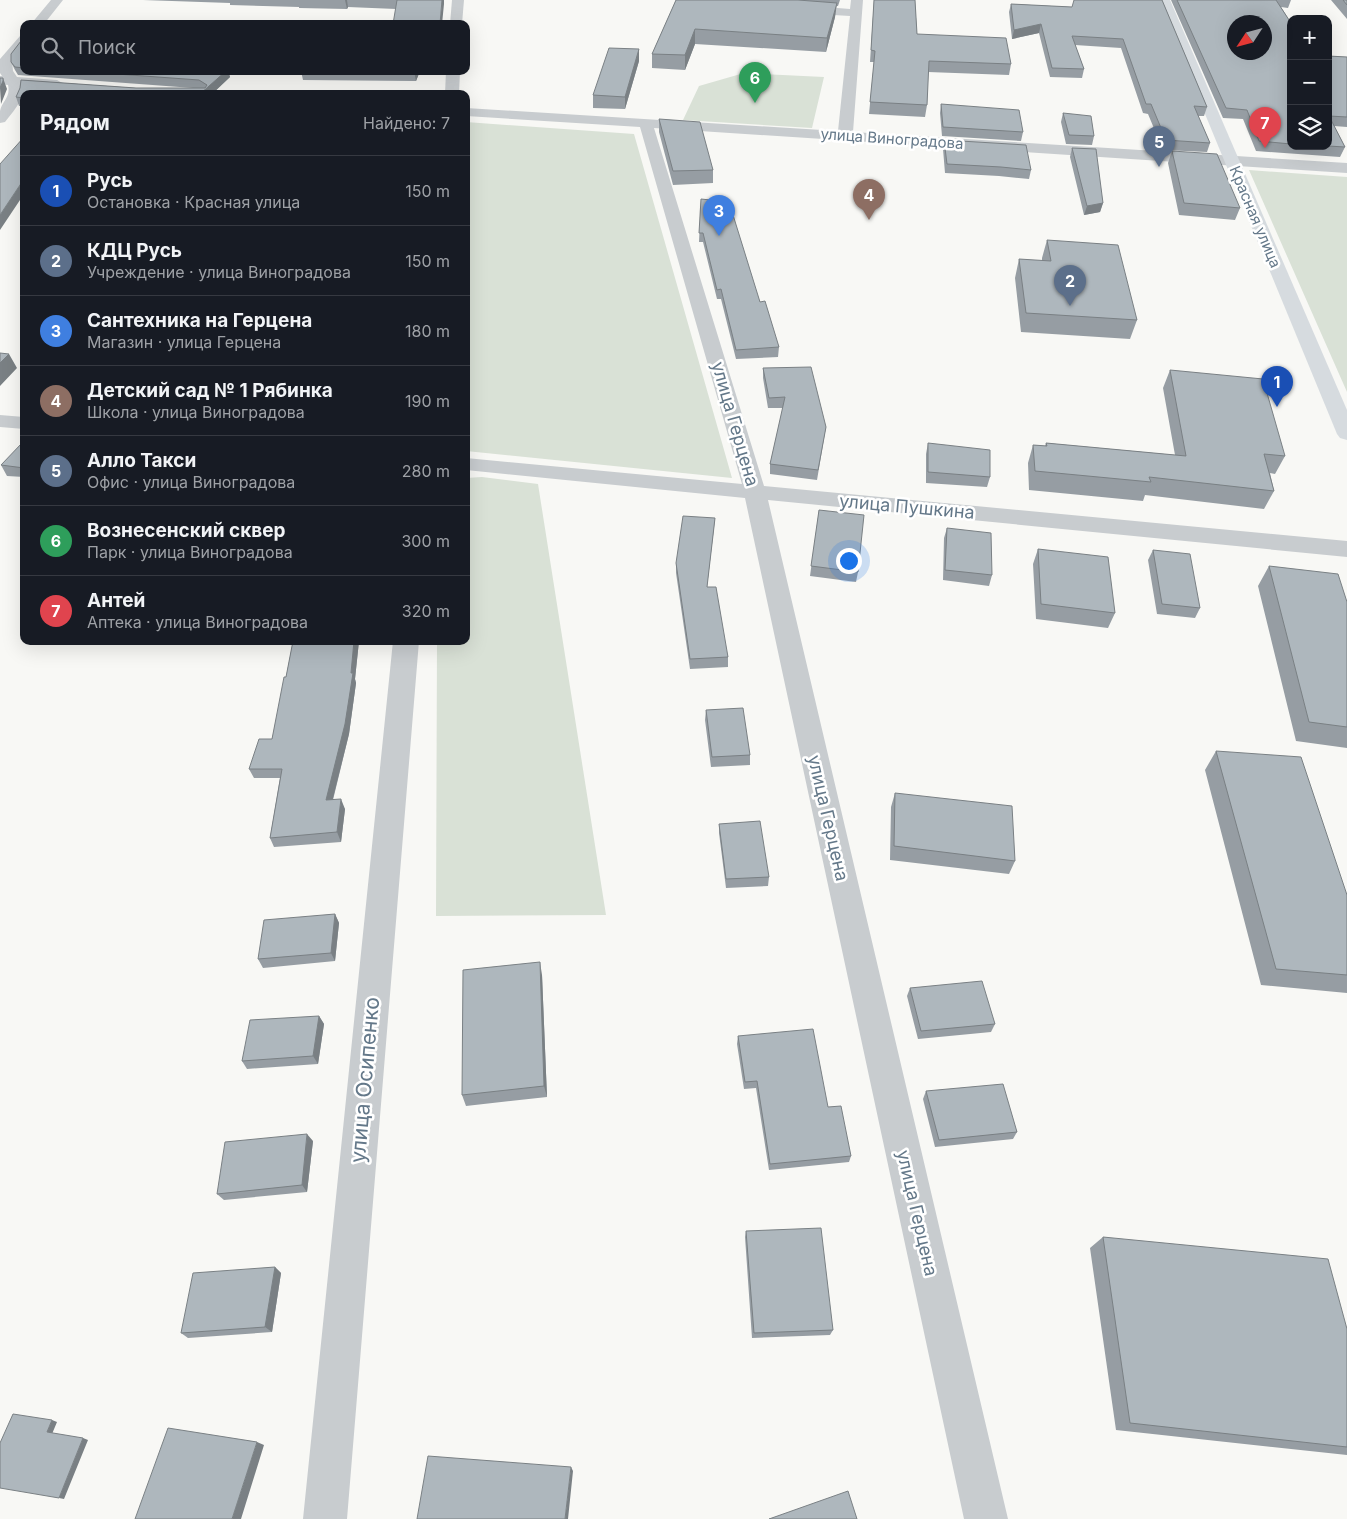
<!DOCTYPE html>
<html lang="ru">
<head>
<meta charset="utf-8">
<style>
  :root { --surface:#171b24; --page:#20242c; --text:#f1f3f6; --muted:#9ea1a6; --line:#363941; --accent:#0f766e }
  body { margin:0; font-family:Inter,sans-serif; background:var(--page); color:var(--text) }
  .controls { position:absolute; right:15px; top:15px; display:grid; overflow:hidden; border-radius:10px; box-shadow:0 5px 20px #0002 }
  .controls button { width:45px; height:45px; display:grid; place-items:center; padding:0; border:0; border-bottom:1px solid var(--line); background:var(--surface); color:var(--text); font:25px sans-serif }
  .compass { position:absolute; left:1227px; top:15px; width:45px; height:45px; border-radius:50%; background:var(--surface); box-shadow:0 5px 20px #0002; rotate:234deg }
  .you { position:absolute; left:848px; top:560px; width:18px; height:18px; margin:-12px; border:4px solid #fff; border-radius:50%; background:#1a73e8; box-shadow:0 0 0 8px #1a73e833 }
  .badge { display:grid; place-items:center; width:32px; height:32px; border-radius:50%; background:var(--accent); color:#fff; font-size:16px; font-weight:700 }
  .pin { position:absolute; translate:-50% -41px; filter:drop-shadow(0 1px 2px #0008) }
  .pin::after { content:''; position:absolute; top:26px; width:18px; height:15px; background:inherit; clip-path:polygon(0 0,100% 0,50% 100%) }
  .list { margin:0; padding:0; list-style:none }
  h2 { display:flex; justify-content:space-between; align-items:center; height:65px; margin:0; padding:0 20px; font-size:21px }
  h2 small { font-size:16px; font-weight:400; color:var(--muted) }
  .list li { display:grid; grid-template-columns:32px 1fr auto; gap:15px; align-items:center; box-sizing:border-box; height:70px; padding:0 20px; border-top:1px solid var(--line) }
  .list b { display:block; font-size:19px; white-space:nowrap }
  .list p { margin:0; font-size:16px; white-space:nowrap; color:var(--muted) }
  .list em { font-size:16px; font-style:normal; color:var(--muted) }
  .icon { flex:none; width:28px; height:28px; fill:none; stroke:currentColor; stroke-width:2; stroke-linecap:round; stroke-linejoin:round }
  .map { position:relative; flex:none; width:1347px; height:1519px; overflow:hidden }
  .search { position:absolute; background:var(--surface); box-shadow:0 5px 20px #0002; left:20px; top:20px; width:450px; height:55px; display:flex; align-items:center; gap:12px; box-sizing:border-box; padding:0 18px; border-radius:10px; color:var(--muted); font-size:19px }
  .panel { position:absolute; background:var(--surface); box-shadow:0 5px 20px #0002; left:20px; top:90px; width:450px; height:555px; border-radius:10px }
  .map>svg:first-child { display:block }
  .green { fill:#d9e1d6 }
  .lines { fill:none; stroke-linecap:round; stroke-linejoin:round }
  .minor { fill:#c8cccf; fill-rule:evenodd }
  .major { fill:#d6dbdf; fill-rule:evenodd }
  .wall { fill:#969da3 }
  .shaded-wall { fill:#7a8084 }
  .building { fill:#aeb7bd; stroke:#7a8084; fill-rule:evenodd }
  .labels { text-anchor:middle; stroke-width:5; stroke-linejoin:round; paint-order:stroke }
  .far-street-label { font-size:15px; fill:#647889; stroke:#fff }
  .street-label { font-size:18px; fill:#647889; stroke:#fff }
  .near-street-label { font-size:21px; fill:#647889; stroke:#fff }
</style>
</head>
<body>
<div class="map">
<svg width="1347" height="1519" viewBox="0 0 1347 1519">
  <rect width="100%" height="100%" fill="#f8f8f5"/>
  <!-- green -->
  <path class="green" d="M744 73 824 77 812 128 683 120 699 86Z
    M466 122 634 134 732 478 466 451Z
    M1249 170 1347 177V392Z
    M482 477 538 484 606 915 436 916 437 641H466V478Z"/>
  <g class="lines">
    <!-- minor -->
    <path class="minor" d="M51 0H63L44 24H31Z
      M452 0H464L462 24H450Z
      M851 0H863L853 132 1347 163V173L654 128 764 486 1347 541V557L768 500 1008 1519H964L745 498 466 470V458L742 484 640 127 466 116V108L838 131 850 16 800 13 794 9 800 5 850 9Z
      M24 35V47L12 61 13 71 17 77 57 80 64 84 57 88 22 86C25 100 13 111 5 122L0 123C0 120 0 114 0 111 2 101 11 97 8 85L0 84V76H2L0 73V59L20 36Z
      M446 71H460L459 94H445Z
      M0 415 24 417V429L0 427Z
      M393 641H419L347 1519H303Z"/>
    <!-- major -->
    <path class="major" d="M1158 0H1170L1347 410V440L1340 438 1337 434Z"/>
  </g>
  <!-- wall -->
  <path class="wall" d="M143 0H442L444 4 396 9 348 7 347 9 299 8V7L230 5V3Z
    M676 0H840L838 6H836L835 17 826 52 695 44 685 70 652 68V54Z
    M874 0H915L917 34 1011 64 1009 75 928 72 927 105 925 117 869 114 874 62H870Z
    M1162 0 1207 107 1204 116H1198L1210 143 1207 152 1163 150 1148 114 1143 113 1121 48 1075 45 1084 69 1082 78 1050 77 1039 33 1012 39 1009 12 1011 4 1072 7Z
    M1171 0H1291L1288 8 1281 7 1291 23V146H1328V56L1347 57V127L1334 126 1345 147 1340 157 1256 151 1243 119 1223 118Z
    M1331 0H1347V19Z
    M21 41H24V71H228L230 77 212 94H24V106H19L16 97 20 88 21 80 136 88H193L18 75 15 70 11 62V54Z
    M639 49V61L625 109 593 108V95Z
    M301 71H420L416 81 303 80Z
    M941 104 1023 132 1021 141 942 136 940 113Z
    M1063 113 1094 136 1092 145 1066 144 1061 122Z
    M659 119 713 170V183L673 185 659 132Z
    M944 140 1031 170 1029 179 999 176 945 173 943 149Z
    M1072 148 1103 203 1100 212 1084 215 1070 157Z
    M1172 151 1240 208 1235 220 1179 215 1168 163Z
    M701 199 760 302 779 347 778 357 736 359 721 299H717L703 242H699Z
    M1047 240 1137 320 1130 339 1021 332 1015 278 1019 259 1042 261V258Z
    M763 368 826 427 817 480 770 474V464L783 408H768L763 378Z
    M1170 370 1285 456 1275 474 1270 473 1274 491 1264 509 1145 495 1143 501 1029 490 1028 463 1033 445 1045 446 1046 443 1175 455 1163 388Z
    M24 443V477L7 476 1 465Z
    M928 443 990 477 987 487 926 483V454Z
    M819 510 858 572 856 582 810 576Z
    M715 518 714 528 707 587 728 657V667L690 669 676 573V563Z
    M947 528 992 575 989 586 943 580 944 538Z
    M1038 549 1115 613 1108 628 1036 619 1033 564Z
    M1153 550 1200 608 1195 618 1157 614 1148 560Z
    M1269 566 1347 602V748L1296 741 1258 586Z
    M293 641H359L355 679 356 683 349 734 333 800 345 809 341 842 274 847 270 838 280 778H254L249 769 272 739 286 677Z
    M706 710 750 755V765L711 767 705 720Z
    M1216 751 1347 895V993L1261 985 1205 770Z
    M895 793 1015 861 1009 874 890 860 891 807Z
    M719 824 769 877 768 886 726 888 719 833Z
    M335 914 339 923 335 961 263 968 258 959Z
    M542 975 547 1097 466 1106 462 1095Z
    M910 988 995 1024 991 1032 918 1039 907 996Z
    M319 1016 324 1024 318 1064 247 1069 242 1061Z
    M738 1036 828 1107 851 1156 849 1162 769 1170 756 1088 744 1089 737 1044Z
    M926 1091 1017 1132 1013 1139 935 1147 923 1099Z
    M313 1141 307 1192 224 1200 217 1194Z
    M746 1231 833 1330 830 1335 752 1338 745 1237Z
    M1103 1237 1347 1329V1455L1116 1430 1090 1248Z
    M275 1267 281 1273 272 1332 188 1338 181 1333Z"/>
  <!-- shaded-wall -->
  <path class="shaded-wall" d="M345 0H347L348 7 347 9Z
    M442 0H444V4L442 24H440Z
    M837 3 835 17 826 52 827 38Z
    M1041 24 1039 33 1012 39 1014 30Z
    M695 29V44L685 70V55Z
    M639 49V61L625 109V97Z
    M226 71H228L230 77 212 94H200Z
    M414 71H420L416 81Z
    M3 78 7 89 1 104 0 88Z
    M24 179V194L0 230V215Z
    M1103 203 1100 212 1084 215 1087 206Z
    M9 354 17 368 0 386V363Z
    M354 641H359L355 679 356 683 349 734 330 810 326 800 351 673Z
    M341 799 345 809 341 842 337 832Z
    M335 914 339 923 335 961 331 953Z
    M540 962 542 975 547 1097 544 1086Z
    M319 1016 324 1024 318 1064 313 1056Z
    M307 1134 313 1141 307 1192 302 1185Z
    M275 1267 281 1273 272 1332 265 1327Z
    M52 1420 57 1422 52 1434 47 1432Z
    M83 1438 88 1440 64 1499 59 1498Z
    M257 1442 264 1445 241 1519H232Z
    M571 1467 573 1471 568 1519H565Z"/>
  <!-- building -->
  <path class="building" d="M397 0H442L440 24H393Z
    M676 0H798L837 3 827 38 695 29 685 55 652 54Z
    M874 0H915L917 34 1006 38 1011 64 929 61 927 105 870 102 875 51 871 50Z
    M1074 0H1162L1207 107 1194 106 1210 143 1166 140 1151 104H1146L1123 39 1072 36 1084 69 1052 68 1041 24 1014 30 1011 4 1072 7Z
    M1177 0H1276L1291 23V144L1259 141 1247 110 1226 108ZM1234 22H1264V52H1234Z
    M1343 0H1347V5Z
    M21 41H24V68L15 67 11 62V54Z
    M609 48 639 49 625 97 593 95Z
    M1328 56 1347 57V117L1329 116 1345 147 1328 146Z
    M75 71H226L200 94H24V98L16 97 20 88 21 80 136 88H205L207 85 199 80Z
    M0 78H3V81L0 88Z
    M941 104 1019 110 1023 132 943 127Z
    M1063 113 1091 116 1094 136 1069 135Z
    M659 119 700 122 713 170 673 171Z
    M24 137V179L0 215V164Z
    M944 140 1026 145 1031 170 1001 167 947 164Z
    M1072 148 1096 149 1103 203 1087 206Z
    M1172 151 1217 154 1240 208 1184 203Z
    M701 199 729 202 760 302 765 301 779 347 736 350 721 289 717 290 703 233H699Z
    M1047 240 1118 245 1137 320 1026 313 1019 259 1051 261Z
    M0 353 9 354 0 363Z
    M811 367 826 427 818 470 770 464 785 397 769 398 763 368Z
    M1170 370 1263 379 1285 456 1264 454 1274 491 1149 477 1151 482 1035 471 1033 445 1047 446 1046 443 1186 456Z
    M22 443H24V468L1 465Z
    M928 443 990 450V477L928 472Z
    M819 510 864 515 858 572 811 566Z
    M683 516 715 518 707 587H716L728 657 690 659 676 563Z
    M947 528 991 533 992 575 945 570Z
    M1038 549 1108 557 1115 613 1041 604Z
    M1153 550 1190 554 1200 608 1162 604Z
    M1269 566 1338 574 1347 602V727L1309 722Z
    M293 641H354L351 673H353L345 724 326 800 341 799 337 832 270 838 282 769H249L259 739H272L284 677H286Z
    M743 708 750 755 712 757 706 710Z
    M1216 751 1301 757 1347 895V975L1276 969Z
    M895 793 1012 806 1015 861 894 846Z
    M760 821 769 877 726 879 719 824Z
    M335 914 331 953 258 959 264 920Z
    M540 962 544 1086 462 1095 463 970Z
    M982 981 995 1024 921 1031 910 988Z
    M319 1016 313 1056 242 1061 250 1020Z
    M813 1029 828 1107 841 1106 851 1156 770 1164 757 1081 745 1082 738 1036Z
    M1003 1084 1017 1132 939 1140 926 1091Z
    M307 1134 302 1185 217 1194 225 1142Z
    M821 1228 833 1330 754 1333 746 1231Z
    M1103 1237 1328 1259 1347 1329V1447L1130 1423Z
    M275 1267 265 1327 181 1333 193 1273Z
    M13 1414 52 1420 47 1432 83 1438 59 1498 0 1488V1443Z
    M168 1428 257 1442 232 1519H135Z
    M428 1456 571 1467 565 1519H417Z
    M848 1491 857 1519H769Z"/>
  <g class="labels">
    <!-- far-street labels -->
    <g class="far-street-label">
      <text transform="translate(892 139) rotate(4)" y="5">улица Виноградова</text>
      <text transform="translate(1255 217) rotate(67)" y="5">Красная улица</text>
    </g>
    <!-- street labels -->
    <g class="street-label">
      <text transform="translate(735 424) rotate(74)" y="6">улица Герцена</text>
      <text transform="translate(907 507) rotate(5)" y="6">улица Пушкина</text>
      <text transform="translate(828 818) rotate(77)" y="6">улица Герцена</text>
      <text transform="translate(917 1213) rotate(77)" y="6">улица Герцена</text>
    </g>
    <!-- near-street labels -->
    <g class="near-street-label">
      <text transform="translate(365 1080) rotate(-85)" y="7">улица Осипенко</text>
    </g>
  </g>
</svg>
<div class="controls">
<button>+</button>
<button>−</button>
<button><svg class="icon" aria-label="layers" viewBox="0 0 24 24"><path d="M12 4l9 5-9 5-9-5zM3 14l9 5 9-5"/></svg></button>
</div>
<svg class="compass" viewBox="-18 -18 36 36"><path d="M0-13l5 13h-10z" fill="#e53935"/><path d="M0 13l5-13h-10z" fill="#9ea1a6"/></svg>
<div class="you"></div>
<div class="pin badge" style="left:1277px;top:407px;background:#1a4fb4">1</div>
<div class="pin badge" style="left:1070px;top:306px;background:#5c6f8a">2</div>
<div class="pin badge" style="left:719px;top:236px;background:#3f7fe0">3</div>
<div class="pin badge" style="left:869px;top:220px;background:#8d6e63">4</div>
<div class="pin badge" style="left:1159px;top:167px;background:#5c6f8a">5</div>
<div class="pin badge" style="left:755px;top:103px;background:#2e9e5b">6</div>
<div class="pin badge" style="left:1265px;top:148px;background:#e0444e">7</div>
<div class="search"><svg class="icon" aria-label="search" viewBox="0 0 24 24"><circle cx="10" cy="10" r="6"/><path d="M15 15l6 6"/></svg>Поиск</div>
<section class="panel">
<h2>Рядом<small>Найдено: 7</small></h2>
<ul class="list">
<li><span class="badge" style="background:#1a4fb4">1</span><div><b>Русь</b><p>Остановка · Красная улица</p></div><em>150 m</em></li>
<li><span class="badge" style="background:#5c6f8a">2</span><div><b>КДЦ Русь</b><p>Учреждение · улица Виноградова</p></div><em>150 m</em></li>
<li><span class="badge" style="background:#3f7fe0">3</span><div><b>Сантехника на Герцена</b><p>Магазин · улица Герцена</p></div><em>180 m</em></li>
<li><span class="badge" style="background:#8d6e63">4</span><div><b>Детский сад № 1 Рябинка</b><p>Школа · улица Виноградова</p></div><em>190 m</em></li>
<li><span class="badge" style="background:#5c6f8a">5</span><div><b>Алло Такси</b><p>Офис · улица Виноградова</p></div><em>280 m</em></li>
<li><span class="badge" style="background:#2e9e5b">6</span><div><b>Вознесенский сквер</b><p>Парк · улица Виноградова</p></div><em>300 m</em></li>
<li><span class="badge" style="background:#e0444e">7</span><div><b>Антей</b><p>Аптека · улица Виноградова</p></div><em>320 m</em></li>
</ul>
</section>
</div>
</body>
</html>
